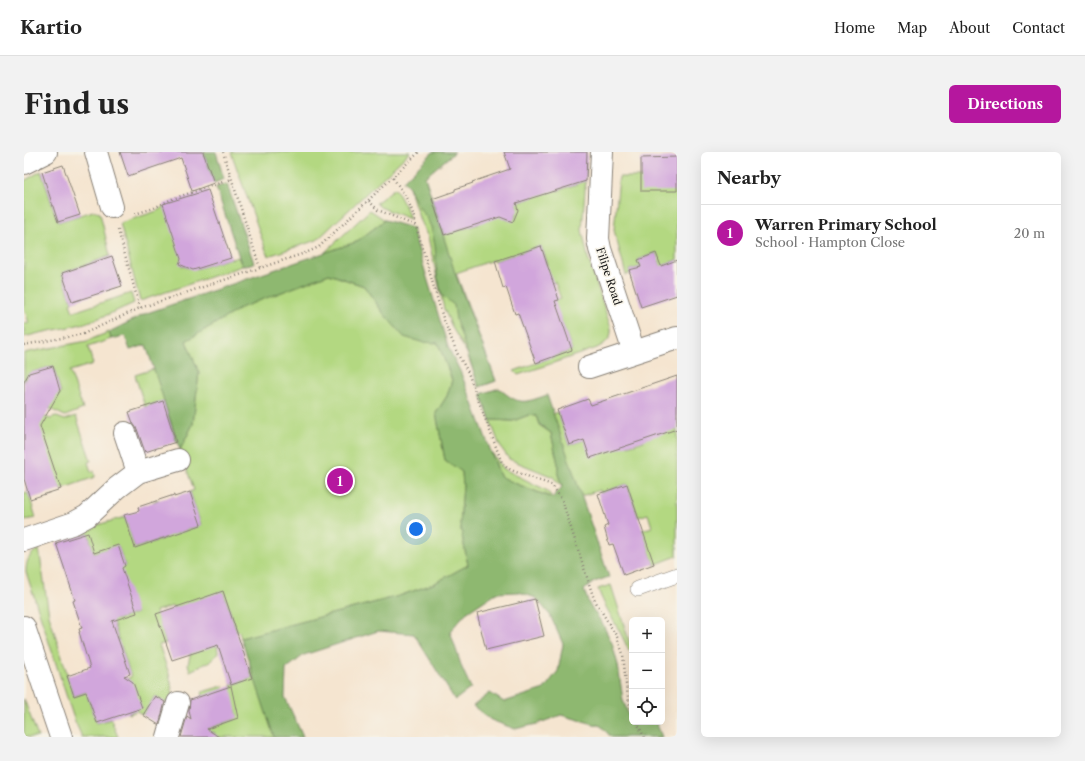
<!DOCTYPE html>
<html lang="en">
<head>
<meta charset="utf-8">
<style>
  :root { --surface:#fff; --page:#f2f2f2; --text:#222; --muted:#767676; --line:#e0e0e0; --accent:#b5179e }
  body { margin:0; font-family:"Libre Caslon Text",serif; background:var(--page); color:var(--text) }
  .controls { position:absolute; right:12px; bottom:12px; display:grid; overflow:hidden; border-radius:6px; box-shadow:0 4px 16px #0002 }
  .controls button { width:36px; height:36px; display:grid; place-items:center; padding:0; border:0; border-bottom:1px solid var(--line); background:var(--surface); color:var(--text); font:20px sans-serif }
  .you { position:absolute; left:392px; top:377px; width:14px; height:14px; margin:-10px; border:3px solid #fff; border-radius:50%; background:#1a73e8; box-shadow:0 0 0 6px #1a73e833 }
  .badge { display:grid; place-items:center; width:26px; height:26px; border-radius:50%; background:var(--accent); color:#fff; font-size:13px; font-weight:700 }
  .pin { position:absolute; translate:-50% -50%; border:2px solid #fff; box-shadow:0 1px 4px #0006 }
  .list { margin:0; padding:0; list-style:none }
  h2 { display:flex; justify-content:space-between; align-items:center; height:52px; margin:0; padding:0 16px; font-size:17px }
  h2 small { font-size:13px; font-weight:400; color:var(--muted) }
  .list li { display:grid; grid-template-columns:26px 1fr auto; gap:12px; align-items:center; box-sizing:border-box; height:56px; padding:0 16px; border-top:1px solid var(--line) }
  .list b { display:block; font-size:15px; white-space:nowrap }
  .list p { margin:0; font-size:13px; white-space:nowrap; color:var(--muted) }
  .list em { font-size:13px; font-style:normal; color:var(--muted) }
  .icon { flex:none; width:22px; height:22px; fill:none; stroke:currentColor; stroke-width:2; stroke-linecap:round; stroke-linejoin:round }
  .map { position:relative; flex:none; width:653px; height:585px; overflow:hidden; border-radius:6px }
  header { display:flex; align-items:center; gap:24px; box-sizing:border-box; height:56px; padding:0 20px; background:var(--surface); border-bottom:1px solid var(--line) }
  header strong { font-size:19px }
  nav { display:flex; gap:22px; margin-inline-start:auto; font-size:14px }
  .intro { display:flex; align-items:center; justify-content:space-between; box-sizing:border-box; height:96px; padding:0 24px }
  h1 { margin:0; font-size:28px }
  .button { padding:10px 18px; border-radius:6px; background:var(--accent); color:#fff; font-size:14px; font-weight:700 }
  main { display:flex; gap:24px; padding:0 24px }
  aside { flex:1; background:var(--surface); border-radius:6px; box-shadow:0 4px 16px #0002 }
  .map>svg:first-child { display:block }
  .green { fill:#b3d881; stroke:#687a4e }
  .forest { fill:#8eb86f; stroke:#556a46 }
  .building { fill:#d1a6dc }
  .lines { fill:none; stroke-linecap:round; stroke-linejoin:round }
  .service-casing { stroke:#888076; stroke-width:16 }
  .minor-casing { stroke:#888076; stroke-width:24 }
  .tertiary-casing { stroke:#888076; stroke-width:24 }
  .path { stroke:#888076; stroke-width:2.5; stroke-dasharray:1 3; stroke-linecap:butt }
  .service { stroke:#fff; stroke-width:15 }
  .minor { stroke:#fff; stroke-width:22 }
  .tertiary { stroke:#fff; stroke-width:22 }
  .labels { text-anchor:middle; stroke-width:3; stroke-linejoin:round; paint-order:stroke }
  .street-label { font-size:11px; fill:#1c1c1c; stroke:#f7f3e8 }
</style>
</head>
<body>
<header>
<strong>Kartio</strong>
<nav><a>Home</a><a>Map</a><a>About</a><a>Contact</a></nav>
</header>
<div class="intro"><h1>Find us</h1><a class="button">Directions</a></div>
<main>
<div class="map">
<svg width="653" height="585" viewBox="0 0 653 585">
  <rect width="100%" height="100%" fill="#f7f3e8"/>
  <filter id="ink" filterUnits="userSpaceOnUse"><feTurbulence type="fractalNoise" baseFrequency=".025" numOctaves="2"/><feDisplacementMap in="SourceGraphic" scale="8" xChannelSelector="R" yChannelSelector="G"/><feConvolveMatrix kernelMatrix="1 2 1 2 8 2 1 2 1" color-interpolation-filters="sRGB"/></filter>
  <filter id="wash" filterUnits="userSpaceOnUse"><feTurbulence type="fractalNoise" baseFrequency=".012" numOctaves="4" result="noise"/><feDisplacementMap in="SourceGraphic" scale="16" xChannelSelector="R" yChannelSelector="G"/><feGaussianBlur stdDeviation="0.9" result="paint"/><feColorMatrix in="noise" values="0 0 0 0 0 0 0 0 0 0 0 0 0 0 0 0 0 1.4 0 .05"/><feComposite in="paint" operator="in"/></filter>
  <g filter="url(#wash)">
    <rect width="100%" height="100%" fill="#f5e5d0"/>
    <!-- green -->
    <path class="green" d="M207 0H386L293 88 244 104Z
      M519 0 533 39 561 29 557 16 558 9 563 11 558 78 564 106 587 176C588 187 582 191 573 196L494 223 490 219 548 198 530 149 537 147 531 130 492 142 517 115 524 113 517 94 471 109 469 108 432 121 472 229 455 235 443 201 429 177 420 157 404 85 396 69 385 35 401 25 420 83 455 72 447 45 476 61 478 66 484 68 490 67 493 61 491 56 493 55 484 26 488 25 497 50 512 44Z
      M17 19 34 70 69 59 76 61 86 104 38 121 48 150 46 151 49 160 107 141 110 151C94 158 78 166 61 171 41 177 20 179 0 185V172L5 171 0 156V29Z
      M595 25H617L653 39V108L642 112 652 139 646 141 632 101 614 108 617 115 605 118 606 122 602 123 590 78Z
      M371 36 382 56 386 67 356 55 352 51Z
      M149 49 166 98 157 109 158 114 165 116 171 114 172 117 207 106 208 107 214 105 218 114 116 149 96 71 133 59Z
      M346 58 361 68 332 90 299 102Z
      M305 122 340 134 360 162 397 190H414L428 228 423 244 412 261 421 308 438 319 439 334 436 373 444 413 409 432 375 444 217 486 215 479 213 480 199 440 193 492 194 502 185 510 166 519 164 512 168 496 153 465 149 454 132 459 142 491 135 493 145 522 149 542 143 552 131 544 119 563 113 559 105 562 104 561 107 560 64 545 73 571 87 567 94 585H58L50 567 2 420C2 409 5 402 15 397L25 463 50 544 107 525 97 494 75 501 74 496 95 489 88 466 92 468 113 461 79 422 101 414 94 394 70 401 64 381 50 385 49 380 101 365 111 396 141 386 129 350 134 347 147 383 177 373 166 340 170 338 156 298 169 272 175 221 162 189 218 155Z
      M85 180 87 187 64 195 69 212 46 219 59 257 41 264 26 257 25 245 37 241 29 214 5 221 0 230V201L63 189Z
      M130 217 154 290H152L139 249 121 255 111 223Z
      M606 248 653 267V404L630 413 618 378 628 375 624 362 614 365 603 332 577 341 576 338 557 344 529 262 534 260 545 293 560 288 600 282 604 294 620 289Z
      M505 263 512 264 515 273 527 281 534 312V322L538 335 529 325 485 307 476 294 466 268 489 269Z
      M30 264 41 268 52 264 67 309 64 310 67 320 70 319 71 325 37 337 0 288 12 269 21 265 27 267Z
      M468 301 480 317 522 338 529 346 488 330 476 324Z
      M4 340 12 366 0 368V341Z
      M587 433 608 498 605 499C596 477 582 459 574 437Z
      M227 514 250 585H192L190 580 176 585 172 581 211 567 213 563 212 558 179 544 178 540 199 534 200 538 208 536 207 533 228 526 225 515Z
      M0 547 14 585H0Z"/>
    <!-- forest -->
    <path class="forest" d="M179 0H192L200 27 190 31Z
      M409 0H431L401 25 431 121 472 229 455 235 432 168 430 153 418 144 413 123 411 94 407 75 403 66 394 54 385 35 379 29Z
      M203 32 230 111 218 114 192 35Z
      M361 68 388 76 424 195 436 219 450 254 476 324 488 330 528 346 538 335 534 322V312L527 281 515 272 512 264 505 263 489 269 466 268 457 242 475 236C495 254 500 251 523 243L585 425 570 430 560 438 565 452 578 471 588 491 594 513 599 548 609 574 612 570H632L638 585H587L577 574 537 563 513 572 491 577 467 568 449 554 466 541 480 550 520 537 534 519 539 492 526 463 512 446 495 440 472 441 442 461 426 479 438 516 447 536 431 548 390 482 354 479 280 503 262 517 261 545 279 585H250L217 486 375 444 409 432 444 413 436 373 439 334 438 320 421 308 412 261 423 244 428 228 414 191 397 190 380 185 360 162 340 134 305 122 219 155 162 189 175 220 169 272 156 298 122 193 106 198 101 184 87 187 85 180 123 161 332 90Z"/>
    <g id="blocks">
      <!-- building -->
      <path class="building" d="M96 0H179L190 31 168 39 157 6 104 24Z
        M480 0H563L562 29 492 51 494 58 489 70 476 65 420 83 408 47 431 39V37L449 31 448 30 486 17Z
        M653 5V39H617V6Z
        M39 13 56 63 34 70 18 20Z
        M184 38 207 106 169 118 155 112 157 107 139 52Z
        M517 94 535 148 531 149 548 198 512 211 494 161 491 162 482 135 479 136 471 109Z
        M632 101 637 114 653 108V143L617 155 605 118 617 115 614 108Z
        M88 104 98 134 48 150 38 121Z
        M29 214 36 239 16 274 37 337 6 347 0 327V230L5 221Z
        M653 224V277L566 306 560 288 545 293 533 258 564 247 567 253Z
        M139 249 152 290 121 300 113 277 109 271 105 260Z
        M603 332 630 412 600 423 589 392 585 393 580 375 584 373 574 342Z
        M166 340 177 373 111 396 100 363 115 359 114 355 150 343V345Z
        M64 381 70 401 94 393 101 414 98 416 113 461 88 469 106 522 100 524 109 530 118 556 73 571 62 540 50 544 43 524 66 516 55 480H56L55 477 58 476 49 449 51 448 32 391Z
        M199 439 228 526 207 533 194 493 148 508 132 462Z
        M511 447 520 484 462 498 453 461Z
        M207 534 214 566 183 577 195 585H157L163 564 167 567 165 559 166 548Z
        M131 544 141 550 135 573 119 563Z"/>
    </g>
  </g>
  <g filter="url(#ink)">
    <use href="#blocks" fill-opacity="0" stroke="#888076" stroke-width="1"/>
    <g class="lines">
      <!-- service casing -->
      <g class="service-casing">
        <path id="service" d="M614 437 653 423"/>
      </g>
      <!-- minor casing -->
      <g class="minor-casing">
        <path id="minor" d="M72 0 88 55
          M578 0 574 87 576 97 610 200
          M0 11 22 0
          M565 215 653 186
          M101 281 114 320
          M0 388 50 371 63 364 93 336 114 320 154 308
          M144 585 154 551"/>
      </g>
      <!-- tertiary casing -->
      <g class="tertiary-casing">
        <path id="tertiary" d="M0 475 37 585"/>
      </g>
      <!-- path -->
      <path class="path" d="M199 0 236 116
        M369 26C381 43 388 53 392 74L419 166 434 203 443 218 478 311 483 316 492 320 528 333 538 348 570 447 593 485 599 502 602 532 605 551 608 558
        M345 49 354 58 392 74
        M111 62 130 56 148 47 208 27
        M94 78 116 156
        M0 193 59 182 116 156 284 100 295 95 395 0
        M613 570 620 585"/>
      <!-- service -->
      <use href="#service" class="service"/>
      <!-- minor -->
      <use href="#minor" class="minor"/>
      <!-- tertiary -->
      <use href="#tertiary" class="tertiary"/>
    </g>
  </g>
  <g class="labels">
    <!-- street labels -->
    <g class="street-label">
      <text transform="translate(585 124) rotate(72)" y="4">Filipe Road</text>
    </g>
  </g>
</svg>
<div class="controls">
<button>+</button>
<button>−</button>
<button><svg class="icon" aria-label="locate" viewBox="0 0 24 24"><circle cx="12" cy="12" r="6"/><path d="M12 2v4M12 18v4M2 12h4M18 12h4"/></svg></button>
</div>
<div class="you"></div>
<div class="pin badge" style="left:316px;top:329px">1</div>
</div>
<aside>
<h2>Nearby<small></small></h2>
<ul class="list">
<li><span class="badge">1</span><div><b>Warren Primary School</b><p>School · Hampton Close</p></div><em>20 m</em></li>
</ul>
</aside>
</main>
</body>
</html>
